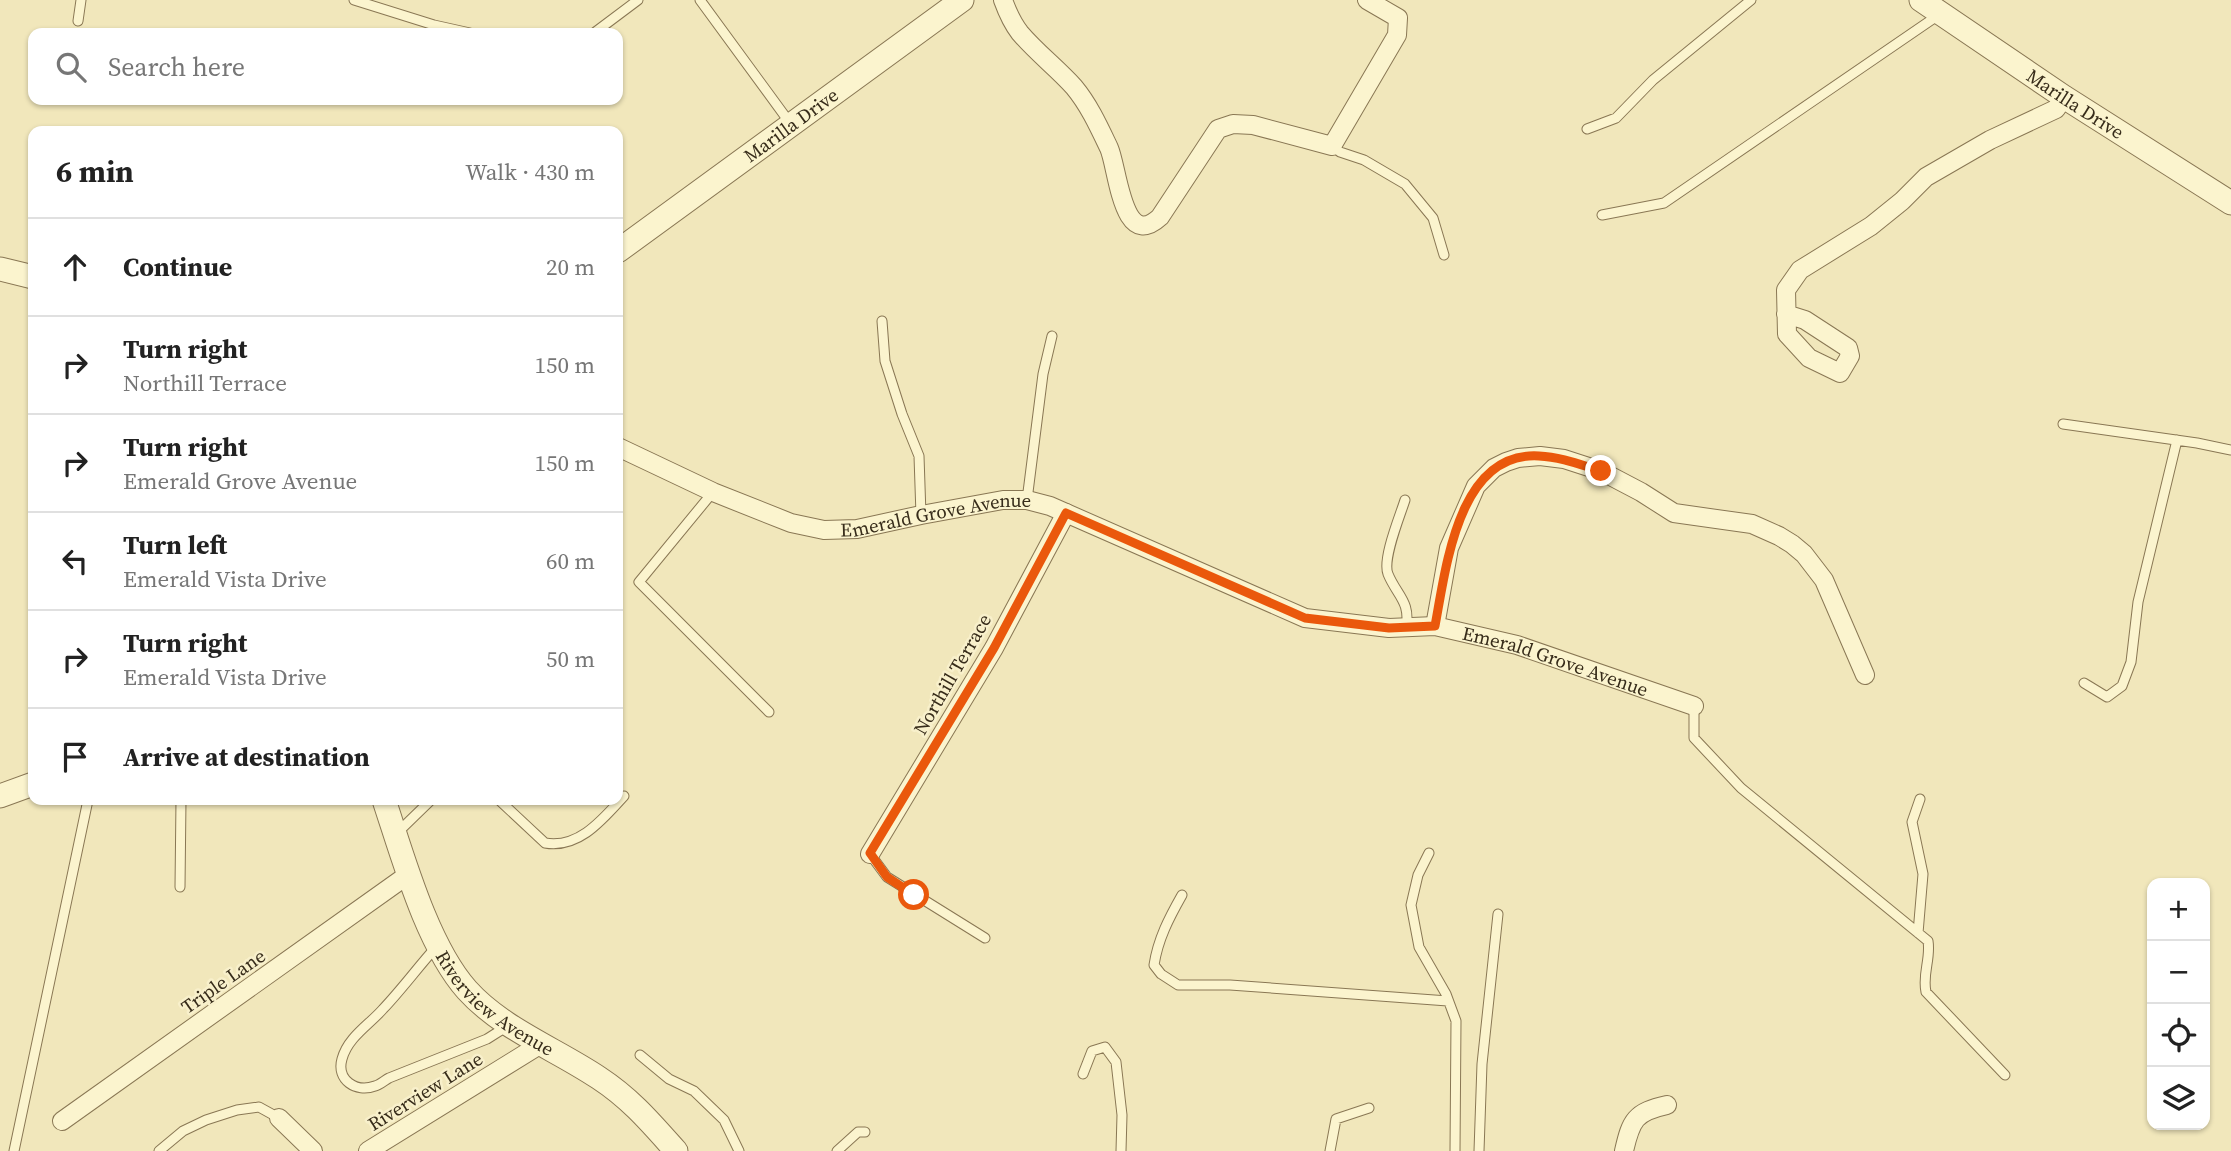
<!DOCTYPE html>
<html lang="en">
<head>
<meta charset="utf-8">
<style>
  :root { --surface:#fff; --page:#f2f2f2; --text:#222; --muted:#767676; --line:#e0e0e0 }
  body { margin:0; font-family:"Source Serif 4",serif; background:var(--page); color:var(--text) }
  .controls { position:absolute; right:21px; bottom:21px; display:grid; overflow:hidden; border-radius:14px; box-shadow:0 2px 5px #0004 }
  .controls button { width:63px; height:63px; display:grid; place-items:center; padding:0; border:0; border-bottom:2px solid var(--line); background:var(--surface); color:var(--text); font:35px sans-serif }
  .stop { position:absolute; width:21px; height:21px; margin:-16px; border:5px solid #ea580c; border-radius:50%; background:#fff }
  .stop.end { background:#ea580c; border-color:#fff; box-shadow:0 2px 7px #0008 }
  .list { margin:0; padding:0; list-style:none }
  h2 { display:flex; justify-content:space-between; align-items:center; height:91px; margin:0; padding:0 28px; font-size:30px }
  h2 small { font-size:23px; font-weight:400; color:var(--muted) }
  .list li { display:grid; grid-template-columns:46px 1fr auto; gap:21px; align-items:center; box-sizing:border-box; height:98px; padding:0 28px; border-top:2px solid var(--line) }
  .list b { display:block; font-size:26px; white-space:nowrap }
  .list p { margin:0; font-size:23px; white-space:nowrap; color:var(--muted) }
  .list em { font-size:23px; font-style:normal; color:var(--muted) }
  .icon { flex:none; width:38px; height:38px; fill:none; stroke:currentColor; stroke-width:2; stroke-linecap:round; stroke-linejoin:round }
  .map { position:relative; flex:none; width:2231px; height:1151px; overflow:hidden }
  .search { position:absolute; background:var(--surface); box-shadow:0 2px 5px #0004; left:28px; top:28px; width:595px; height:77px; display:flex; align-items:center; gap:18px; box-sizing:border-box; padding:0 24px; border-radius:14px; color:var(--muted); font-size:26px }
  .panel { position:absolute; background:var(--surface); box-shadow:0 2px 5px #0004; left:28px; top:126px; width:595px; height:679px; border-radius:14px }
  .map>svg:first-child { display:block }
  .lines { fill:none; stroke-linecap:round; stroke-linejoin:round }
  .service-casing { stroke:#897754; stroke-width:11 }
  .minor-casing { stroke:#897754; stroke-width:20 }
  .tertiary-casing { stroke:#897754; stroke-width:25 }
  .service { stroke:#fbf4ce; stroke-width:9 }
  .minor { stroke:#fbf4ce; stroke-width:18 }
  .tertiary { stroke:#fbf4ce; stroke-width:23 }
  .route { stroke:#ea580c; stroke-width:9 }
  .labels { text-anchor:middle; stroke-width:5; stroke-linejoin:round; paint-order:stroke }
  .street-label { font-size:19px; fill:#372c1a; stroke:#f8f0cb }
</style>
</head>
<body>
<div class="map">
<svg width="2231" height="1151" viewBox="0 0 2231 1151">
  <rect width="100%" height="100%" fill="#f1e7bb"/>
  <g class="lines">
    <!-- service casing -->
    <g class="service-casing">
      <path id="service" d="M354 0 434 25 470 33
        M700 0 790 123
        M78 21 81 0
        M594 33 638 0
        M1587 129 1616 118 1653 80 1751 0
        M1332 146 1340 152 1364 160 1405 184 1433 218 1444 255
        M1602 215 1664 203 1940 14
        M882 321 885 361 902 414 919 456 921 515
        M2063 424 2197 443 2231 450
        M713 492 639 582 769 712
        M1027 500 1043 374 1052 336
        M1405 500C1400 516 1382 559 1388 574 1397 596 1411 601 1406 629
        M2084 683 2107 697 2122 686 2131 662 2138 602 2177 440
        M1694 706V738L1741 788 1928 941C1931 959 1922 974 1926 992L2005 1075
        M499 800 545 843C579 849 603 819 624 796
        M397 833 431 800
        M1429 853 1418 875 1411 905 1419 947 1446 994 1456 1021 1455 1151
        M870 854 887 877 985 938
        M180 887 181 800
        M1182 895C1169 918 1158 939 1154 965L1161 974 1178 985H1230L1448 1001
        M1918 933 1923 874 1912 822 1920 799
        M437 946C418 967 402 989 383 1009 369 1025 348 1037 342 1059 336 1080 356 1093 375 1086 380 1085 385 1080 389 1078L487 1039 509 1025
        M640 1055 669 1079 694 1091 724 1120 739 1151
        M1083 1074 1092 1051 1105 1047 1116 1062 1122 1115 1121 1151
        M14 1151 88 800
        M159 1151 183 1131 206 1120 237 1110 259 1107 279 1118
        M837 1151 858 1132H865
        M1330 1151 1336 1119 1369 1108
        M1479 1151 1482 1064 1498 914"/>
    </g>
    <!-- minor casing -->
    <g class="minor-casing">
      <g id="minor">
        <path d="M1003 0C1007 11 1013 24 1020 33 1037 53 1057 68 1074 87 1089 105 1099 127 1109 148 1118 168 1122 252 1160 217L1218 129 1233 124 1253 125 1332 146 1397 35 1398 18 1367 0"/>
        <path d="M1786 314 1805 320 1848 348 1850 356 1840 373 1809 358 1787 334 1786 290 1800 270 1871 226 1902 201 1926 177 1990 140 2056 109 2064 97"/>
        <path id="s1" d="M618 447 713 492 791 523 824 530 857 529 921 515 1003 500H1027L1050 506 1305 618 1389 628 1435 626 1517 645 1694 706"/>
        <path d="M1435 626 1449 548 1476 486 1494 468 1506 462 1518 458 1540 456 1564 459 1601 471 1641 492 1674 513 1752 524 1779 536 1792 544 1804 554 1824 580 1865 675"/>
        <path d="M870 854 994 648 1066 513"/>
        <path d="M279 1118 313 1151"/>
        <path d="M62 1121 409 874"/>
        <path d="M368 1151 541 1044"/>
        <path d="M1624 1151C1631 1120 1635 1112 1667 1105"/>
      </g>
    </g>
    <!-- tertiary casing -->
    <g class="tertiary-casing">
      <g id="tertiary">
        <path id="s2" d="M1921 0 2064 97 2231 203"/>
        <path id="s3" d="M618 251 962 0"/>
        <path d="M0 269 33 277"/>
        <path d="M0 796 33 784"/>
        <path id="s4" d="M384 800C403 857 427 945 467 990 502 1029 556 1049 599 1078 631 1099 651 1123 676 1151"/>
      </g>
    </g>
    <!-- service -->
    <use href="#service" class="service"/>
    <!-- minor -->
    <use href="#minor" class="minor"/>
    <!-- tertiary -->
    <use href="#tertiary" class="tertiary"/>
  </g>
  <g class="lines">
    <!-- route -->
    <path class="route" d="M914 895 887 877 870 853 994 648 1066 513 1305 618 1389 628 1435 626C1446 568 1458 451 1539 456 1561 457 1581 465 1601 471"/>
  </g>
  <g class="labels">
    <!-- street labels -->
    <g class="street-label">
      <text dy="7" stroke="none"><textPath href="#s2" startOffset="186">Marilla Drive</textPath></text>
      <text dy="7" stroke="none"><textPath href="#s3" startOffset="214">Marilla Drive</textPath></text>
      <text dy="7" stroke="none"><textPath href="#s1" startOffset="336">Emerald Grove Avenue</textPath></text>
      <text dy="7" stroke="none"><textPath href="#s1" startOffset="987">Emerald Grove Avenue</textPath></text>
      <text transform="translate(952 674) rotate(-60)" y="7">Northill Terrace</text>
      <text transform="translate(223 981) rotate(-35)" y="7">Triple Lane</text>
      <text dy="7" stroke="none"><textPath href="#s4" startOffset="238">Riverview Avenue</textPath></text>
      <text transform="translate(425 1091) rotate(-32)" y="7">Riverview Lane</text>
    </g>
  </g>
</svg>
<div class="controls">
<button>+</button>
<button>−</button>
<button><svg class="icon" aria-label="locate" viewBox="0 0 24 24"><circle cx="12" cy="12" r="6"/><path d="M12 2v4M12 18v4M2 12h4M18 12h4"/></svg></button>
<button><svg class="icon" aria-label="layers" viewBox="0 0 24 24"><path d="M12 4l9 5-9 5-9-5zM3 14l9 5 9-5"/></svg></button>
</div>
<div class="stop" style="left:914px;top:895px"></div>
<div class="stop end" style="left:1601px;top:471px"></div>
<div class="search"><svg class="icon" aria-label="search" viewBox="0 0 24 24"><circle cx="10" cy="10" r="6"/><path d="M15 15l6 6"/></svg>Search here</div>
<section class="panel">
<h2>6 min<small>Walk · 430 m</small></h2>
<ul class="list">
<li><svg class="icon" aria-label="ahead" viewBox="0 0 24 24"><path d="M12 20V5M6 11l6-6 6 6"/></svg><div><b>Continue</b></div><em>20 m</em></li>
<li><svg class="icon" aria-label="right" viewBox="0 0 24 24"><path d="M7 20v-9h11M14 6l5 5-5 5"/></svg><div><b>Turn right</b><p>Northill Terrace</p></div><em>150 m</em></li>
<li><svg class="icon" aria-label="right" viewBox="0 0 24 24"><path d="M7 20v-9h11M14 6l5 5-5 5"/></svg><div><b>Turn right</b><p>Emerald Grove Avenue</p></div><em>150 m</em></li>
<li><svg class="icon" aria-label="left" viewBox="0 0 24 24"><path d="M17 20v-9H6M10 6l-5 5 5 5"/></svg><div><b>Turn left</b><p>Emerald Vista Drive</p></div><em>60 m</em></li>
<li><svg class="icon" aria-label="right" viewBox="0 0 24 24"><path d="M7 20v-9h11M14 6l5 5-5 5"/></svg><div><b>Turn right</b><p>Emerald Vista Drive</p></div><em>50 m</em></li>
<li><svg class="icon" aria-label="arrive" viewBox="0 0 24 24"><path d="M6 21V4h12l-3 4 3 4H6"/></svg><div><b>Arrive at destination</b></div></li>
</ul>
</section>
</div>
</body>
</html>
